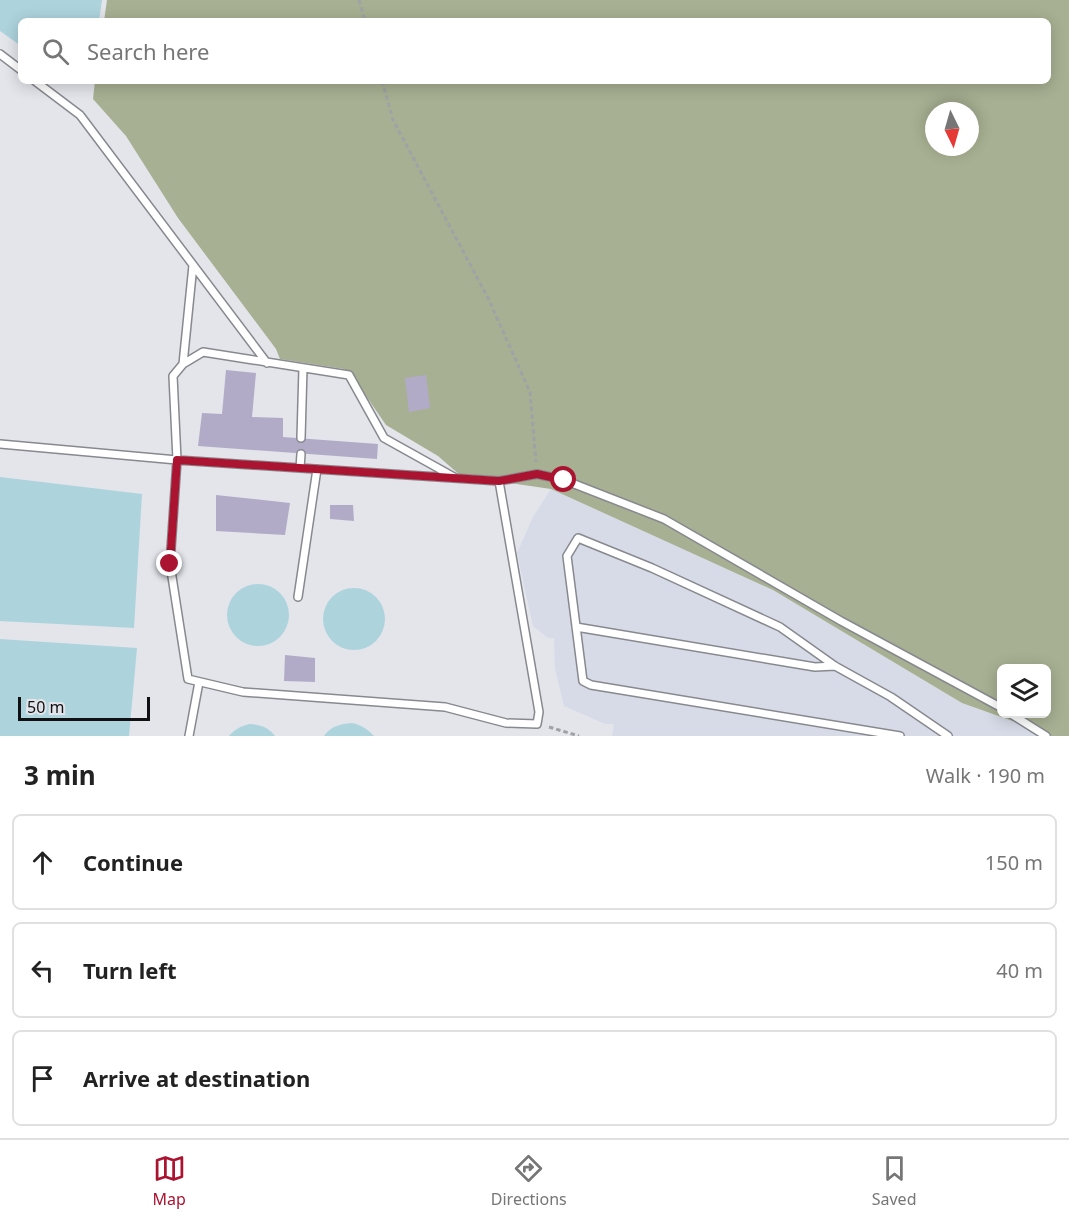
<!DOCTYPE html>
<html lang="en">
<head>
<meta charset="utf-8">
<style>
  :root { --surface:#fff; --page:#f6f6f6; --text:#222; --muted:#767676; --line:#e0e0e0; --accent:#ab1430 }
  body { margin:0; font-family:"Noto Sans",sans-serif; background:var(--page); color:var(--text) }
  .controls { position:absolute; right:18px; bottom:18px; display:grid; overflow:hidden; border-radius:9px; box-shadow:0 3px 15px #0003 }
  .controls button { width:54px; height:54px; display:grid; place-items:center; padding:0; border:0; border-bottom:2px solid var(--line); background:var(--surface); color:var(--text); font:30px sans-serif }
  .compass { position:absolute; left:925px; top:102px; width:54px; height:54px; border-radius:50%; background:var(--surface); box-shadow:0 3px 15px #0003; rotate:175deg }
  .scale { position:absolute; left:18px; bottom:15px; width:132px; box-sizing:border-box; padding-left:6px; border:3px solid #111113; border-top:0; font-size:16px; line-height:21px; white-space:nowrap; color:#111113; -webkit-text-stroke:4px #e3e5eb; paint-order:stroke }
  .stop { position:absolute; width:18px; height:18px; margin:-14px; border:4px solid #ab1430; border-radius:50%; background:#fff }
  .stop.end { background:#ab1430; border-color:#fff; box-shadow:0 2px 6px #0008 }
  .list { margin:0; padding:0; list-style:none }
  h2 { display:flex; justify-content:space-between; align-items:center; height:78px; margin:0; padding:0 24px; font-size:26px }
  h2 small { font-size:20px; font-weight:400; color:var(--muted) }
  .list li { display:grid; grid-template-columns:39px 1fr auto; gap:18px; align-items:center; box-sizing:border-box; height:96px; margin:0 12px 12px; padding:0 12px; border:2px solid var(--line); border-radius:9px }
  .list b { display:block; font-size:22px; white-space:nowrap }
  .list em { font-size:20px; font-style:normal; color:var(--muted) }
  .icon { flex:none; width:33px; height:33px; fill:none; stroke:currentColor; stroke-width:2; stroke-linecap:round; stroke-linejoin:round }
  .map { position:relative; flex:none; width:1069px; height:736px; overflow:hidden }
  .search { position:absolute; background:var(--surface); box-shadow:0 3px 15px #0003; left:18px; right:18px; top:18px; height:66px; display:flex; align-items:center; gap:15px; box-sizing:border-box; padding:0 21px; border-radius:9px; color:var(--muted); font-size:22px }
  .sheet { height:402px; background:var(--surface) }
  nav { display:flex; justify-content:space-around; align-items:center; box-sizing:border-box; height:84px; border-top:2px solid var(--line); background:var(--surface); font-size:16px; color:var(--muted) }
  nav a { display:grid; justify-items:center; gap:3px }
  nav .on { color:var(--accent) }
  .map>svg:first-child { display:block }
  .built { fill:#d7dbe8 }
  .forest { fill:#a7b092; fill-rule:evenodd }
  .water { fill:#add3dd }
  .building { fill:#b2abc8 }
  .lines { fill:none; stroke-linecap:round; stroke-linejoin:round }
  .lane-casing { stroke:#87898e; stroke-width:10 }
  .path { stroke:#a0a2a6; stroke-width:3; stroke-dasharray:4.5 3; stroke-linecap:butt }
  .lane { stroke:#fff; stroke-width:7 }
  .route { stroke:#ab1430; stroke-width:8 }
</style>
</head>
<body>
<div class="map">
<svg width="1069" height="736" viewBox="0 0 1069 736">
  <rect width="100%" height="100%" fill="#e3e5eb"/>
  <!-- built -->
  <path class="built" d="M551 489 773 590 962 703 1040 731 1045 736H612L614 724H605L564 706 555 669 554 638H548L533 626 517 553 533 517Z"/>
  <!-- forest -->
  <path class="forest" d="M107 0H1069V736H1045L1040 731 962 703 773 590 551 489 461 476 438 456 386 425 353 377 344 369 280 359 276 349 178 218 126 136 93 99 95 81H1048V21H104ZM934 111H970V147H934ZM1002 668H1046V714H1002Z"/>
  <!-- water -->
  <path class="water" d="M0 0H102L99 21H21V46L0 31Z
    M0 477 142 494 134 628 0 621Z
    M227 615a31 31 0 1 1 62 0a31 31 0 1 1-62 0Z
    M323 619a31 31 0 1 1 62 0a31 31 0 1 1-62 0Z
    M0 639 137 648 129 736H0Z
    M352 723C362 725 367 729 374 736H324C331 726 340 724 352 723Z
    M250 724C261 725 268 727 275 736H229C235 729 241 726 250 724Z"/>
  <!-- building -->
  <path class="building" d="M226 370 256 373 252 417 283 418V437L378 444 377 459 198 446 202 413 222 414Z
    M426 375 430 408 409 412 405 378Z
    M216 495 290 503 285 535 216 531Z
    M330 505H353L354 521 330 519Z
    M285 655 315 658V682L284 681Z"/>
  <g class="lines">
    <!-- lane casing -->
    <g class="lane-casing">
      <path id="lane" d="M0 54 21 70
        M35 81 80 115 267 363
        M183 364 193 265
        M301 438 303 368
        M0 444 177 460 173 376 183 364 203 352 349 375 384 438 454 477
        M300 468 301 454
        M499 481 539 712 537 724 506 723 445 707 243 692 188 679 170 564 177 460 499 481 537 474 564 480 664 519 841 621 1002 708
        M298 597 317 469
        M576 627 815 667 835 666
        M1011 714 1046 736
        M189 736 199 682
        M900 736 591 685 583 681 567 556 578 538 652 568 780 627 835 666 891 697 948 736"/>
    </g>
    <!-- path -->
    <path class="path" d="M359 0 365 21
      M382 81 393 120 488 298 530 392 536 462
      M549 727 579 736"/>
    <!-- lane -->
    <use href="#lane" class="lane"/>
  </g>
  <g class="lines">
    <!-- route -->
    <path class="route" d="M170 564 177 460 499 481 537 474 564 480"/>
  </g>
</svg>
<div class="controls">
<button><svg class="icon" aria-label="layers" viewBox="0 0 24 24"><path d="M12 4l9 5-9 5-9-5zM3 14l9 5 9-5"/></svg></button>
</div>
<svg class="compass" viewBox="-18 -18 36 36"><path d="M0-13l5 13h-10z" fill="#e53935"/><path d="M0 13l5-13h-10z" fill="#767676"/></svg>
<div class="scale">50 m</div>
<div class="stop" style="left:564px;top:480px"></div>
<div class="stop end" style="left:170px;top:564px"></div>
<div class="search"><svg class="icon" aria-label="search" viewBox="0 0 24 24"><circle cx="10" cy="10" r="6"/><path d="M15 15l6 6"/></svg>Search here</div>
</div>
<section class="sheet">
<h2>3 min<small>Walk · 190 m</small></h2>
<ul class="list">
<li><svg class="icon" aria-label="ahead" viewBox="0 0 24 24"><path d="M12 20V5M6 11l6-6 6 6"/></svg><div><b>Continue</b></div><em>150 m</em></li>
<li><svg class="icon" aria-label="left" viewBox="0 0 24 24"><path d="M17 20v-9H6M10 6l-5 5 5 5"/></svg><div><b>Turn left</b></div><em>40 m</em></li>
<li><svg class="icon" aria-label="arrive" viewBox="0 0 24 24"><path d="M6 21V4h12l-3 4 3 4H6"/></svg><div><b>Arrive at destination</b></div></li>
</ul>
</section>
<nav>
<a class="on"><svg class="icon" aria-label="map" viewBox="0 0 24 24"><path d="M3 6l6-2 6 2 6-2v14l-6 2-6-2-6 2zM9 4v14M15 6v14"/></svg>Map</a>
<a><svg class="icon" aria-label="directions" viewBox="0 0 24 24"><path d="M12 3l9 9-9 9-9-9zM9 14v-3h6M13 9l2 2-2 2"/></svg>Directions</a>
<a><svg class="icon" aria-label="saved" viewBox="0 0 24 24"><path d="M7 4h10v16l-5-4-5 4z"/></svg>Saved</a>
</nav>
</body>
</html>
